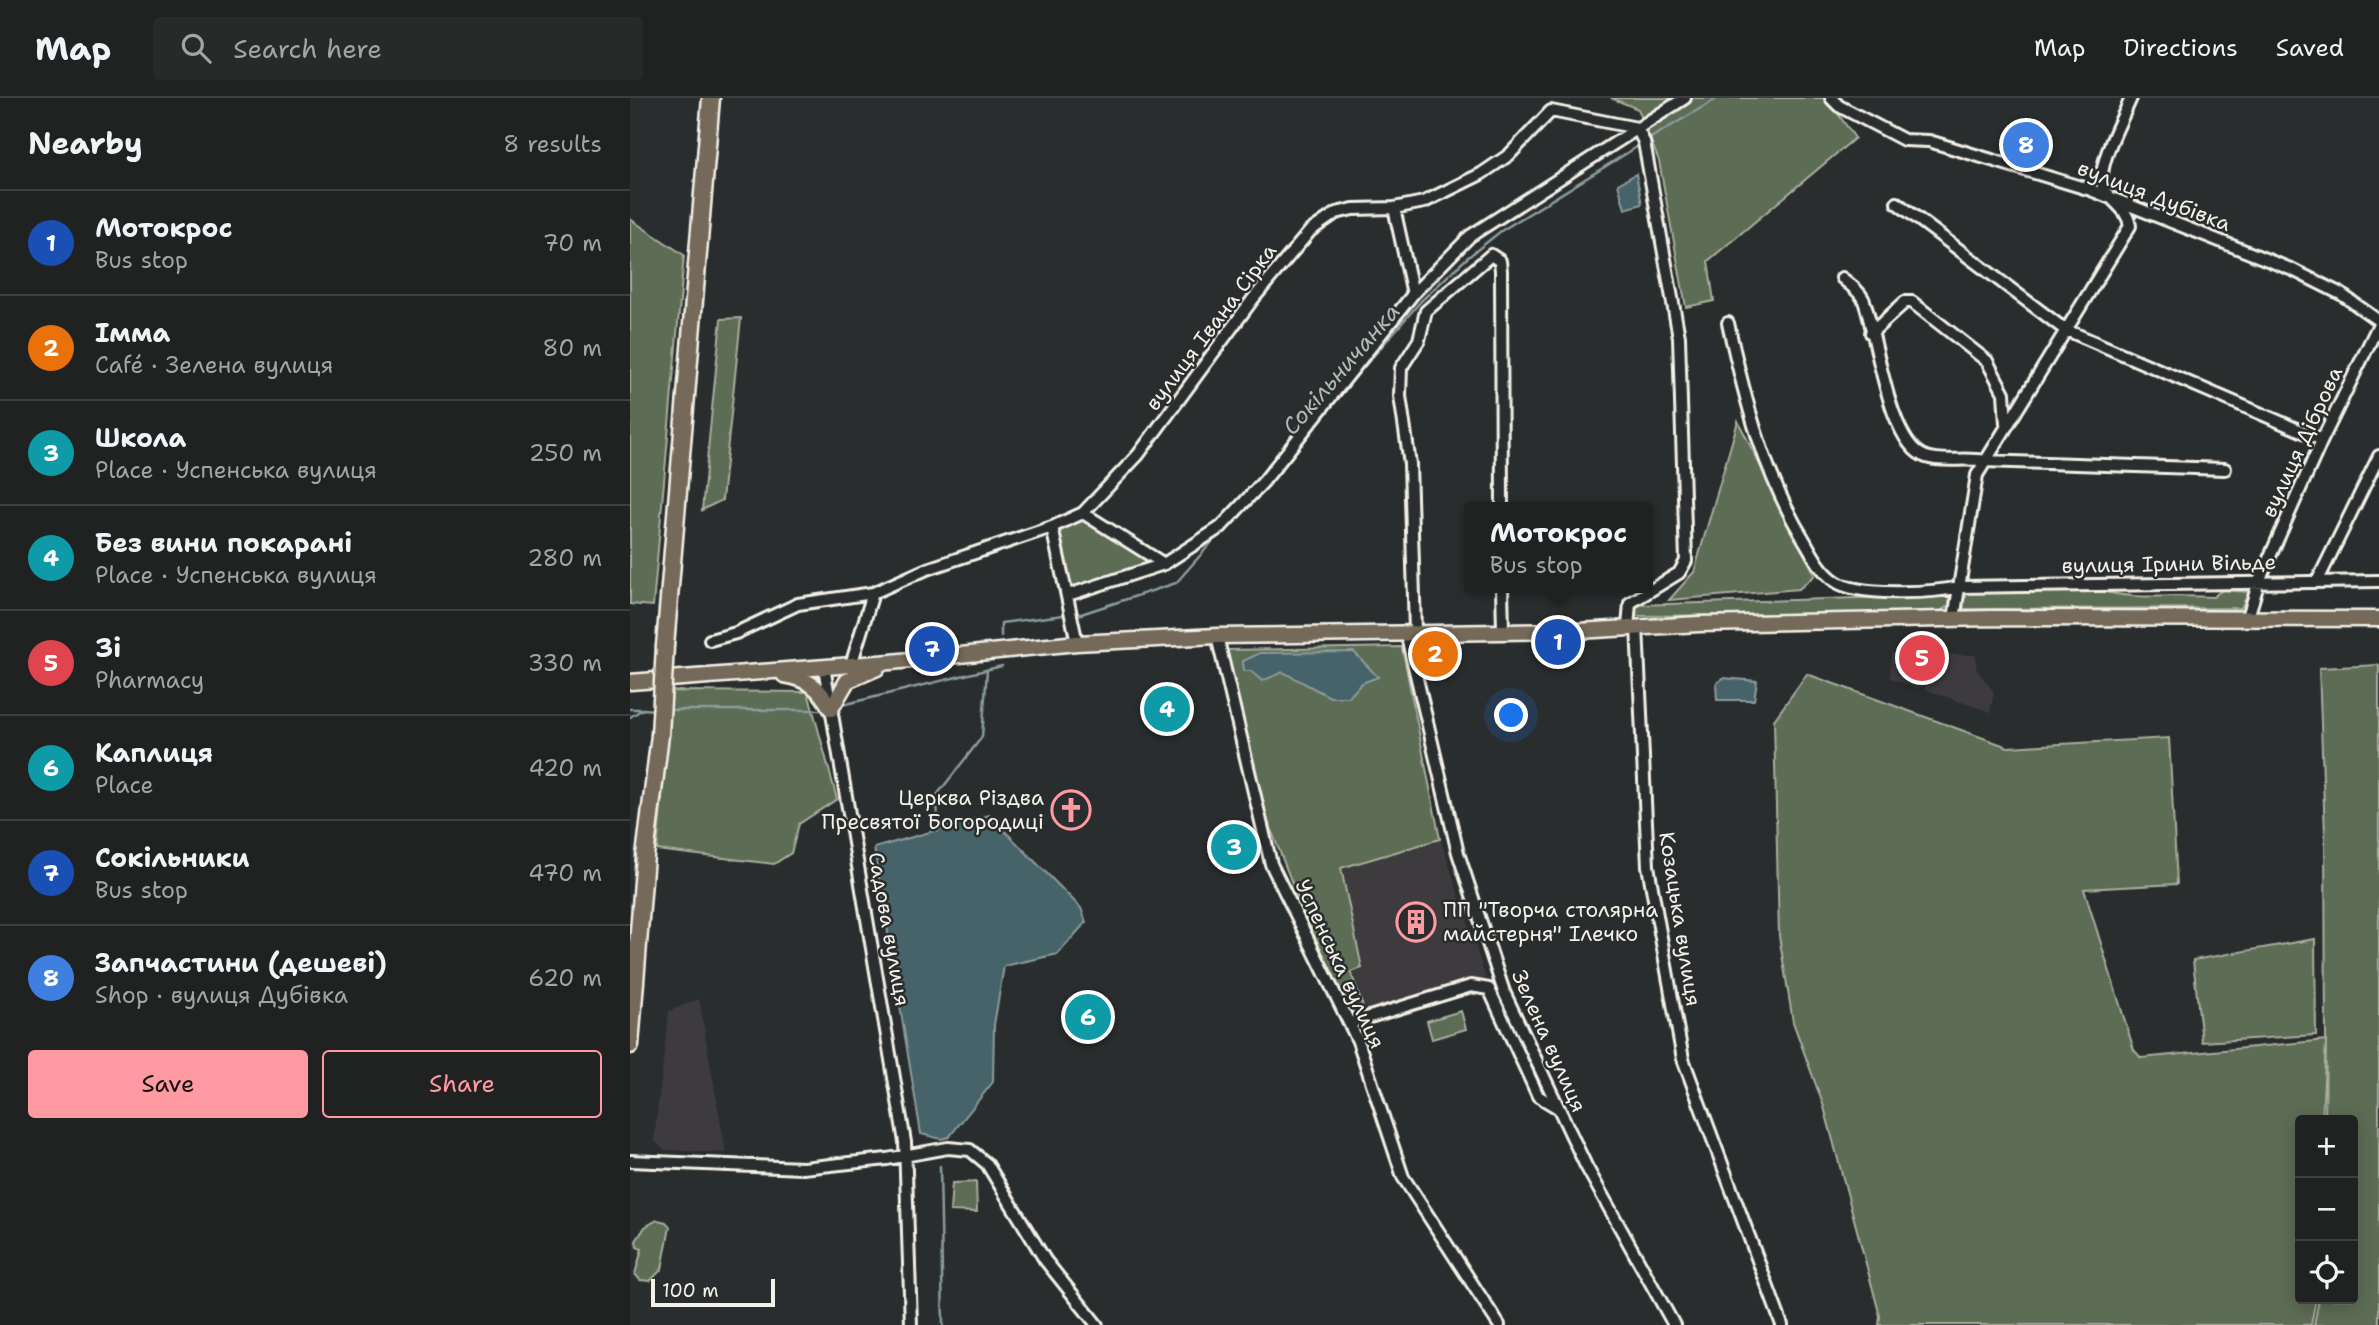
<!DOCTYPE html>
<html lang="en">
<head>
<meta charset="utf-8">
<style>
  :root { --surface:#202222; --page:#282a2a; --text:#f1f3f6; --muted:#a2a4a5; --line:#3d3f40; --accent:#ff9aa2 }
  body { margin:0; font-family:"Shantell Sans",sans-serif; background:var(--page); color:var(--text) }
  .controls { position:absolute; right:21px; bottom:21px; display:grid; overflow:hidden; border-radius:7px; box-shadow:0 4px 18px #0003 }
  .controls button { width:63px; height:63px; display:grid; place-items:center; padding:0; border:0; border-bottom:2px solid var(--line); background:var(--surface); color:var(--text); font:35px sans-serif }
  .scale { position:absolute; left:21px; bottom:18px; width:124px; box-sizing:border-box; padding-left:7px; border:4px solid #f4f1e8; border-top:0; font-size:19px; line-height:24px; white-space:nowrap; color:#f4f1e8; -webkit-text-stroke:5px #2a2d2e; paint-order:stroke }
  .you { position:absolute; left:882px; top:618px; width:24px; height:24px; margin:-18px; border:5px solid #fff; border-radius:50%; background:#1a73e8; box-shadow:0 0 0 10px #1a73e833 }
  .badge { display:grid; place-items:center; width:46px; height:46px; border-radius:50%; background:var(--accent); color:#fff; font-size:23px; font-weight:700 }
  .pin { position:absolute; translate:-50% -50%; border:4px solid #fff; box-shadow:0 2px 7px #0006 }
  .popup { position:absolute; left:834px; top:404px; width:189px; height:91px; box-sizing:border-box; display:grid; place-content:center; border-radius:7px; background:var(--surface); filter:drop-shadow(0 2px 5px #0005); font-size:23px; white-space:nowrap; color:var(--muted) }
  .popup b { font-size:26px; color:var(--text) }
  .popup::after { content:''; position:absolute; left:50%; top:100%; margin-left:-14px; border:14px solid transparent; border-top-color:var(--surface) }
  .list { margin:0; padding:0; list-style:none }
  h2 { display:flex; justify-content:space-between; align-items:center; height:91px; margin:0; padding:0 28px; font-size:30px }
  h2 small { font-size:23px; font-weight:400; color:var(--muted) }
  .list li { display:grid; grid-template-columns:46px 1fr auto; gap:21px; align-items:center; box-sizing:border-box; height:105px; padding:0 28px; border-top:2px solid var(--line) }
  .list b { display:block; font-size:26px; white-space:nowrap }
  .list p { margin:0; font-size:23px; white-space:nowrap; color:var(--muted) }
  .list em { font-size:23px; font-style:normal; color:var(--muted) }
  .actions { display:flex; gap:14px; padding:21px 28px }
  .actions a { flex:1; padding:16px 0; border:2px solid var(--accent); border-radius:7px; text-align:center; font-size:24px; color:var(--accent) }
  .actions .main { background:var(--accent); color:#111 }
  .icon { flex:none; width:38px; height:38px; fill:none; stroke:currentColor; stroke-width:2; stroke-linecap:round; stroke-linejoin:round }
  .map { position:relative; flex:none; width:1749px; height:1227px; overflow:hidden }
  header { display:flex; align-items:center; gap:42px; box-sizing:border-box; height:98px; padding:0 35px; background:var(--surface); border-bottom:2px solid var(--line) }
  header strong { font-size:33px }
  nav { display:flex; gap:38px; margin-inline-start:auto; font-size:24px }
  .search { width:490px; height:63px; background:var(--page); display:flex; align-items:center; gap:18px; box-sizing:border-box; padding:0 24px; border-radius:7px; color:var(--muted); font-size:26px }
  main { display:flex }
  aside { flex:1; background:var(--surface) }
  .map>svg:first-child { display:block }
  .built { fill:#3e3b3e }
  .green { fill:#5d6c54; stroke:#a8ae9e; stroke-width:2 }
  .water { fill:#47646a; stroke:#8c9c9c; stroke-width:2 }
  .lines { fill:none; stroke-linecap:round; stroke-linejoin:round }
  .stream { stroke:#8c9c9c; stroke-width:2.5 }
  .minor-casing { stroke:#f4f1e8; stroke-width:16 }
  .major-casing { stroke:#f4f1e8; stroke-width:19 }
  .highway-casing { stroke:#f4f1e8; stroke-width:21 }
  .minor { stroke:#2a2d2e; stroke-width:10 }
  .major { stroke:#746a5a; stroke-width:14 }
  .highway { stroke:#746a5a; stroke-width:16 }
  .highway-bridge-casing { stroke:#f4f1e8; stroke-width:21; stroke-linecap:butt }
  .highway-bridge { stroke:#746a5a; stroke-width:16 }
  .labels { text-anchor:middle; stroke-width:5; stroke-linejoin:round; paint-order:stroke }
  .street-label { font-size:21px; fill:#f4f1e8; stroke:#2a2d2e }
  .poi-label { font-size:21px; fill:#f4f1e8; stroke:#2a2d2e; text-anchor:end }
  .water-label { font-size:23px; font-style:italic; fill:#afb9b6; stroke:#2a2d2e }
</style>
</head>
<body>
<header>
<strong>Map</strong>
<div class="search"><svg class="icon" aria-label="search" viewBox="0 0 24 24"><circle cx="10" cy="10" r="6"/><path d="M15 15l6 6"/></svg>Search here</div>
<nav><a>Map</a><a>Directions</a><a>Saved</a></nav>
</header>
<main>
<aside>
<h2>Nearby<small>8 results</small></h2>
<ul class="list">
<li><span class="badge" style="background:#1a4fb4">1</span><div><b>Мотокрос</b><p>Bus stop</p></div><em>70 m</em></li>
<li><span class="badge" style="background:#e8710a">2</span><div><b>Імма</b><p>Café · Зелена вулиця</p></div><em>80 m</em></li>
<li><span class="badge" style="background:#0f9aa8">3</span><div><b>Школа</b><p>Place · Успенська вулиця</p></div><em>250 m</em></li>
<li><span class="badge" style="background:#0f9aa8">4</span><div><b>Без вини покарані</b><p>Place · Успенська вулиця</p></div><em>280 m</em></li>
<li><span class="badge" style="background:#e0444e">5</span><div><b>3і</b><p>Pharmacy</p></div><em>330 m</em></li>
<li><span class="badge" style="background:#0f9aa8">6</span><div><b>Каплиця</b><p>Place</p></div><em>420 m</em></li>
<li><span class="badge" style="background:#1a4fb4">7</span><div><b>Сокільники</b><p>Bus stop</p></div><em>470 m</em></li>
<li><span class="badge" style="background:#3f7fe0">8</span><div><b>Запчастини (дешеві)</b><p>Shop · вулиця Дубівка</p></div><em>620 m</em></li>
</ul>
<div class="actions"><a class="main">Save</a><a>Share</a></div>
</aside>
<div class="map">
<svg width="1749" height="1227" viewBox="0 0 1749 1227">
  <rect width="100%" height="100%" fill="#2a2d2e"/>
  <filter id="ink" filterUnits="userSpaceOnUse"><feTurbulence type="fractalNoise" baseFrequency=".0143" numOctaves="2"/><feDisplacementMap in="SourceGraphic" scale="14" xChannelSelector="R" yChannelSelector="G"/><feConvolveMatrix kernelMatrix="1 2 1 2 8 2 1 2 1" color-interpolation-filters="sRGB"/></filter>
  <g filter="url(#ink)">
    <!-- built -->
    <path class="built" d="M1261 555 1346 557V571L1364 594 1360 614 1294 591 1295 587 1286 590 1260 580Z
      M811 742 856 881 746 915 734 908 723 874 733 870 712 771Z
      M69 901 96 1055 34 1052 24 1042 39 913Z"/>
    <!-- green -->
    <path class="green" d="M981 0H1197L1225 40 1078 163 1084 203 1056 209 1029 63 1008 11Z
      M0 121 54 157 23 508 0 506Z
      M111 220 92 402 72 412 91 221Z
      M1108 323 1185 477 1169 491 1039 502 1064 474Z
      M450 418 527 467 441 493 427 436 430 427Z
      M1467 492C1505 503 1543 496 1583 499L1592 492 1619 494 1611 510 1334 511 1333 503 1339 494Z
      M1320 497 1319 507 1308 515 1004 518 1006 507Z
      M772 549 810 741 711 770 732 870 721 874 733 909 724 915 718 912 681 834 632 708 597 552Z
      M1749 567V1227H1684L1689 1201H1723V1022H1695L1696 942 1692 1022H1670V1201H1686L1681 1227H1249L1250 1218 1194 1009 1163 924 1149 838 1144 622 1177 576 1378 649 1539 640 1547 786 1454 791 1504 952 1511 960 1696 942 1695 738 1689 570Z
      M42 593 178 594 207 701 169 726 161 755 144 766 27 752Z
      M1685 841 1686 937 1572 944 1563 862Z
      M831 913 836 931 802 941 797 923Z
      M346 1084 347 1114 320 1113 322 1085Z
      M27 1122 36 1124 40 1129 32 1171 20 1183 10 1182 5 1176 12 1151 7 1149 6 1143 15 1129Z"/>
    <!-- water -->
    <path class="water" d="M1006 76 1012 106 995 111 988 86Z
      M724 554 748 579 732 585 719 599H700L653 574 632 583 621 573H614L613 563 630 555Z
      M1093 580 1127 583 1124 602H1087L1086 586Z
      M359 717 451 810 456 824 428 856 374 868 364 927 363 984 319 1039 311 1041 291 1036 244 750Z"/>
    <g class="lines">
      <!-- stream -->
      <path class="stream" d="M1019 41 1088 0
        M708 299 791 203 837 160 871 133 1010 47
        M448 517 546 485 589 436
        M371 538V525L434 517
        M212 607 372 568
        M0 611H11
        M36 612H190
        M0 619 13 611 26 612
        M308 733 307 697 352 639 357 572
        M310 1068 313 1227"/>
      <!-- minor casing -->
      <g class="minor-casing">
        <path id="minor" d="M1201 0 1209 8 1274 42 1299 43 1461 92 1663 172 1711 196 1749 223
          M1267 105 1434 231 1692 342
          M764 110 783 196
          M1212 180C1219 186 1231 194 1234 203 1247 237 1258 347 1296 359 1313 365 1336 359 1354 363L1595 371
          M1098 225C1115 302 1134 378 1176 445 1184 459 1191 473 1205 483 1227 499 1303 495 1330 489L1749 483
          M1241 235 1275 204H1282L1357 263 1374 295 1376 326
          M453 415 534 466
          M422 429 447 545
          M1688 482 1749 358
          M872 490 873 532
          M438 497 534 466 591 429 634 383 783 196 840 138 1055 0
          M1618 519 1629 483 1692 342 1749 226
          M1324 521 1347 377 1500 128C1498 112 1484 105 1475 93 1462 74 1493 20 1501 0
          M1007 528 1018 768 1053 961 1152 1227
          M998 529 1000 505 1049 475 1056 463 1049 239 1014 44 1007 30
          M785 533 780 366 770 298 771 270 789 242 796 213 861 157 870 163 871 173 872 409
          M776 534 828 755 874 894 956 1068 1044 1227
          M587 538 641 766 728 943 773 1079 869 1227
          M80 542 106 535 168 506 243 495 297 471 422 429 453 415 508 357 623 201 680 133 706 115 723 111 764 110 794 104 851 76 879 57 921 13 1007 30
          M221 567 243 495
          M194 569 275 1044 281 1227
          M720 925 841 888 859 891 908 998 928 1010
          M0 1063 173 1070 257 1061 318 1050 340 1052 357 1066 415 1162 467 1227"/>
      </g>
      <!-- major casing -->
      <g class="major-casing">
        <path id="major" d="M154 577C179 581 189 589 201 611
          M0 584 261 564 447 545 587 538 948 533 1069 526 1363 520 1749 521
          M201 611 217 583 247 570"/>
      </g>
      <!-- highway casing -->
      <g class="highway-casing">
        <path id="highway" d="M35 548 81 0
          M0 947 15 758 30 637"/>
      </g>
      <!-- minor -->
      <use href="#minor" class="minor"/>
      <!-- major -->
      <use href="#major" class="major"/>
      <!-- highway -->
      <use href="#highway" class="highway"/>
      <!-- highway-bridge casing -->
      <g class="highway-bridge-casing">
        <path id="highway-bridge" d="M30 637 35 548"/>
      </g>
      <!-- highway-bridge -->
      <use href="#highway-bridge" class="highway-bridge"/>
    </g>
  </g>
  <!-- icons -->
  <defs>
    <g id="church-ring" transform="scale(2.0125)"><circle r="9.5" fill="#2a2d2e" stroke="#ff9aa2" stroke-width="1.5"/><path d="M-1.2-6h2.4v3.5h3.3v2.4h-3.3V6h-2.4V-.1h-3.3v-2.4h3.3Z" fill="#ff9aa2"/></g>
    <g id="building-ring" transform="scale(2.0125)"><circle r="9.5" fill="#2a2d2e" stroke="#ff9aa2" stroke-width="1.5"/><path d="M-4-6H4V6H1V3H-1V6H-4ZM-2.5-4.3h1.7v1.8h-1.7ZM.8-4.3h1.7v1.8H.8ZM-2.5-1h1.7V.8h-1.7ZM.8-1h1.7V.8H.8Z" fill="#ff9aa2"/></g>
  </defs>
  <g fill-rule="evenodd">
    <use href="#church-ring" x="441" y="712"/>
    <use href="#building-ring" x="786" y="824"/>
  </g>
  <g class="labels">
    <!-- street labels -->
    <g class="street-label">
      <text transform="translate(1524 98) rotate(21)" y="7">вулиця Дубівка</text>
      <text transform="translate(581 229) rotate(-53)" y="7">вулиця Івана Сірка</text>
      <text transform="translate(1672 344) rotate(-65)" y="7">вулиця Діброва</text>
      <text transform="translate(1539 466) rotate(-1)" y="7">вулиця Ірини Вільде</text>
      <text transform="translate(1050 821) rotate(81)" y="7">Козацька вулиця</text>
      <text transform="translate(259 831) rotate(80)" y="7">Садова вулиця</text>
      <text transform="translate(710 866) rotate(65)" y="7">Успенська вулиця</text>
      <text transform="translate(919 943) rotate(66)" y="7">Зелена вулиця</text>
    </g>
    <!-- poi labels -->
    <g class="poi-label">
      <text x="414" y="707">Церква Різдва<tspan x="414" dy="24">Пресвятої Богородиці</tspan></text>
      <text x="813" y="819" text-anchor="start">ПП "Творча столярна<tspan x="813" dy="24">майстерня" Ілечко</tspan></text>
    </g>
    <!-- water labels -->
    <g class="water-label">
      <text transform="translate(711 271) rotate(-49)" y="8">Сокільничанка</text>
    </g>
  </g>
</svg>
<div class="controls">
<button>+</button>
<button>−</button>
<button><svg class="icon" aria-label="locate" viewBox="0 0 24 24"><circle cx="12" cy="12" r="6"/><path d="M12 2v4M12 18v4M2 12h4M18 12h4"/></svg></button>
</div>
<div class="scale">100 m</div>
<div class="you"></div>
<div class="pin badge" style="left:928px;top:544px;background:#1a4fb4">1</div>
<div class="popup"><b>Мотокрос</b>Bus stop</div>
<div class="pin badge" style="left:805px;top:556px;background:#e8710a">2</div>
<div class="pin badge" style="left:604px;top:749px;background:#0f9aa8">3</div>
<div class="pin badge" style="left:537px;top:611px;background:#0f9aa8">4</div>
<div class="pin badge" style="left:1292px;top:560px;background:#e0444e">5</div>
<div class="pin badge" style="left:458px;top:919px;background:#0f9aa8">6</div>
<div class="pin badge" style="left:302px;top:551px;background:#1a4fb4">7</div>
<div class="pin badge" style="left:1396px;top:47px;background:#3f7fe0">8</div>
</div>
</main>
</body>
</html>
